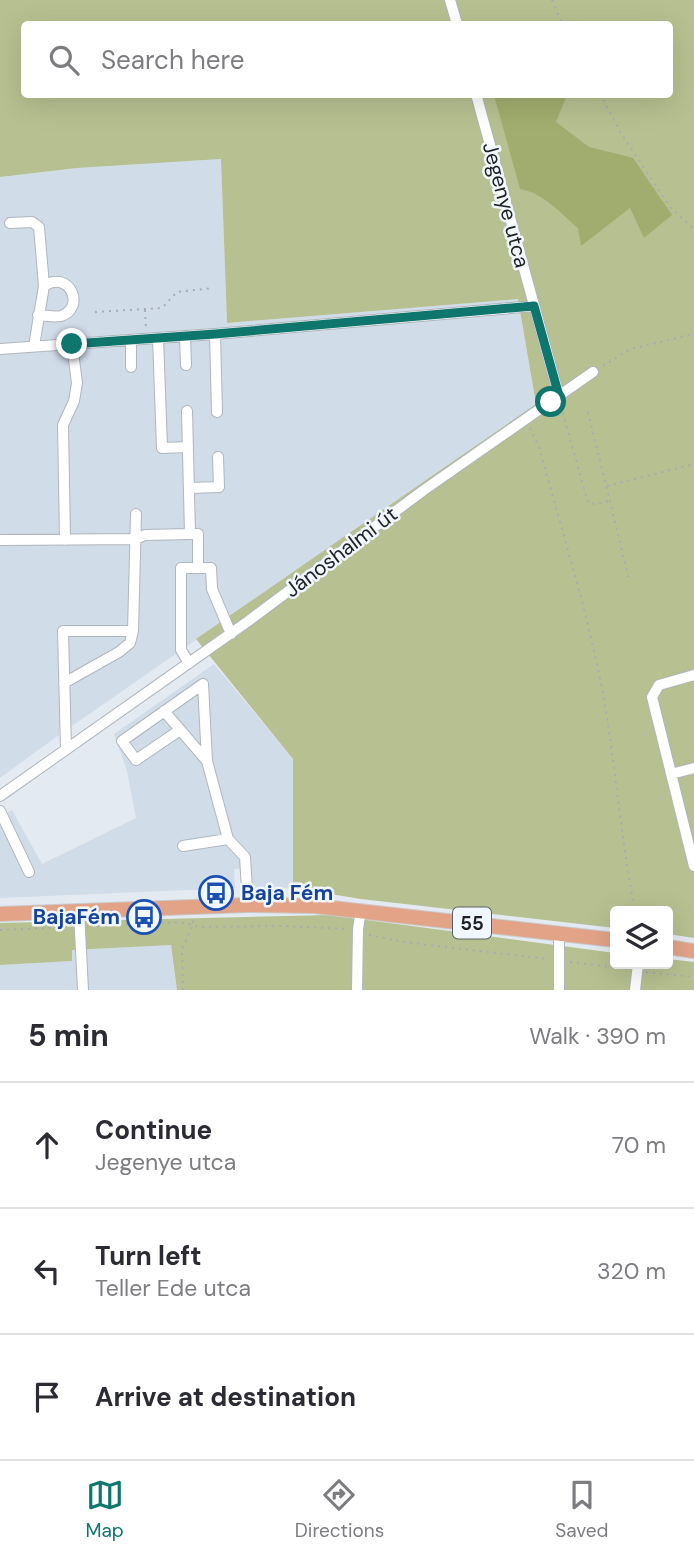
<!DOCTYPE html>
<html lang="en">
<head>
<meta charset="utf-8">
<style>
  :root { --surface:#fff; --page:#f7f7f7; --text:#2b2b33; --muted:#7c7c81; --line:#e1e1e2; --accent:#0f766e }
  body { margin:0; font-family:"DM Sans",sans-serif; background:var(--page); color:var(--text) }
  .controls { position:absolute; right:21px; bottom:21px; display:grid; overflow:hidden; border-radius:7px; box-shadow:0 7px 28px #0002 }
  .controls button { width:63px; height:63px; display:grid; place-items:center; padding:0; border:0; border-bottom:2px solid var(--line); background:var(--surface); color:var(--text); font:35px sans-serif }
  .stop { position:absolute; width:21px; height:21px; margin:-16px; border:5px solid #0f766e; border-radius:50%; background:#fff }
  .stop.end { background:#0f766e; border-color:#fff; box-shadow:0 2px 7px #0008 }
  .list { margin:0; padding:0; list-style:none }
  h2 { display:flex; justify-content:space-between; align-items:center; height:91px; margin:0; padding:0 28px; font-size:30px }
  h2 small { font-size:23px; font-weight:400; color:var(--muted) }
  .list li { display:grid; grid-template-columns:46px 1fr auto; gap:21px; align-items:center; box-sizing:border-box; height:126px; padding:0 28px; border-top:2px solid var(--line) }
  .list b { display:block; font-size:26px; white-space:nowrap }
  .list p { margin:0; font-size:23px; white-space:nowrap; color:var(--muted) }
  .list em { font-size:23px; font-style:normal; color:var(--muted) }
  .icon { flex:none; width:38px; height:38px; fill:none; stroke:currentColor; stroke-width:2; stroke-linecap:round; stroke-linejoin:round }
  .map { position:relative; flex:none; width:694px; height:990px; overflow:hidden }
  .search { position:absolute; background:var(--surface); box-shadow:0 7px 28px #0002; left:21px; right:21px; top:21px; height:77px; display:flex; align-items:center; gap:18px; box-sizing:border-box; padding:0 24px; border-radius:7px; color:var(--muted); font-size:26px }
  .sheet { height:469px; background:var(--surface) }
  nav { display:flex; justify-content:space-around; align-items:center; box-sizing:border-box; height:98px; border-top:2px solid var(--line); background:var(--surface); font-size:19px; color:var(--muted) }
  nav a { display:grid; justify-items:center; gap:4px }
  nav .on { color:var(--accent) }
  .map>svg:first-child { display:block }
  .built { fill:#d1dce9 }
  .green { fill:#b6c090; fill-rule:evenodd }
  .forest { fill:#a1ad6e }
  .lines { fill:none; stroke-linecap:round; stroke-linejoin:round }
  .minor-casing { stroke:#afb6bd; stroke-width:12 }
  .major-casing { stroke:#c9c9ca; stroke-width:16 }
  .path { stroke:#a7acb3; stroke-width:2; stroke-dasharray:2 5; stroke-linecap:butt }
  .minor { stroke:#fff; stroke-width:10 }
  .major { stroke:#e3a386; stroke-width:14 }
  .route { stroke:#0f766e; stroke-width:9 }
  .labels { text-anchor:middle; stroke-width:5; stroke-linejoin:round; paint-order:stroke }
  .shield { fill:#f1f7ff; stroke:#5d6065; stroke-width:2 }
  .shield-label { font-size:19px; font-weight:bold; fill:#1e2023 }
  .street-label { font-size:21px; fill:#1e2023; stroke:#f1f7ff }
  .transit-label { font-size:21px; font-weight:bold; fill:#164399; stroke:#f1f7ff; text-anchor:start }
</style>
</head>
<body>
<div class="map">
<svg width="694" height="990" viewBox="0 0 694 990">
  <rect width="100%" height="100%" fill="#e3eaf2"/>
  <!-- built -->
  <path class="built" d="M221 159 227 323 518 299 536 404 72 726 59 727V735L0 778V177L77 168Z
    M214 664 293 759V888L253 889 251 867 234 869 235 888 0 898V817L12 810 42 864 136 818 127 771 114 734Z
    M171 945 177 990H0V965L72 961V950Z"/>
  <!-- green -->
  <path class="green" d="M0 0H694V938L668 934V911H615V928L361 899 293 888V759L196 639 536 404 518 299 227 323 221 159 77 168 0 177ZM24 24H670V94H24Z
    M329 915 615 953V964H668V959L694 962V990H177L171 945 72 950V961L0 965V923Z"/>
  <!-- forest -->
  <path class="forest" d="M494 95H567L556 122 589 147 633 158 672 215 644 238 630 208 581 246 578 228C560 213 544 193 520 189Z"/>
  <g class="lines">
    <!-- minor casing -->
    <g class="minor-casing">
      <path id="minor" d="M450 0 457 24
        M476 94 559 396
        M10 223 32 222 39 227 44 286 34 346
        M38 315C45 315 54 318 61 316 86 308 70 269 44 286
        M215 334 217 412
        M185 336 186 365
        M158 338 162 448 188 447
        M131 340V367
        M0 349 215 334 534 306
        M189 488 219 487 218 457
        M190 534H198V568
        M0 540 136 539 145 535 190 534 187 411
        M65 540 63 425 74 401 77 383 72 344
        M189 663 181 650V568H211L212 589 231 634
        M694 675 659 685 652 697 694 866
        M64 683 119 652 130 643 133 631
        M164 711 207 761 228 839
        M180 730 136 760 122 741 203 684 207 761
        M66 749 63 631H133L136 514
        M671 774 694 768
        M0 796 247 622 424 490 593 372
        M0 811 29 872
        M183 846 228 839 245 857 248 905
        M79 911 83 990
        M559 932V990
        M357 990 358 929 361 910
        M635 990 638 964"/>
    </g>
    <!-- major casing -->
    <g class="major-casing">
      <path id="major" d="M0 914 248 905 314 906 615 940
        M668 947 694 951"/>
    </g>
    <!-- path -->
    <path class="path" d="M552 0 562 24
      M600 94 622 135 670 207 694 229
      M145 310 146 329
      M95 312 162 308 177 292 213 288
      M603 366 630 349 694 334
      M561 406 588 503 596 504 608 501
      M588 412 629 579
      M530 428 539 447C559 520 582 594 598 669 615 749 619 831 635 911
      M607 486 694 464
      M91 926 180 922 199 927 283 926 347 929
      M0 930 68 927
      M369 935 404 942 547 959
      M570 962 627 969
      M646 972 694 977
      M183 990 182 949 193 925V919"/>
    <!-- minor -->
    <use href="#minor" class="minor"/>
    <!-- major -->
    <use href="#major" class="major"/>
  </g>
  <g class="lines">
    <!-- route -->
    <path class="route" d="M72 344 215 334 534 306 559 396 551 402"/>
  </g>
  <!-- icons -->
  <defs>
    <g id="bus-ring" transform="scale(1.75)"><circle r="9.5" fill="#f1f7ff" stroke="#1a4fb4" stroke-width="1.5"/><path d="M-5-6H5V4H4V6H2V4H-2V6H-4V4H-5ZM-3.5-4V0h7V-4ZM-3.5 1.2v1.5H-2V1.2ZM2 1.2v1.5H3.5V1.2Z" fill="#1a4fb4"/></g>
  </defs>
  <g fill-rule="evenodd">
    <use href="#bus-ring" x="216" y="893"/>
    <use href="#bus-ring" x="144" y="917"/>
  </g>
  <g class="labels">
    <!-- shield labels -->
    <rect class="shield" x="453" y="907.5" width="38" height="31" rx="5"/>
    <g class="shield-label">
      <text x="472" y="930">55</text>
    </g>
    <!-- street labels -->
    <g class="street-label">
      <text transform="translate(506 205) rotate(75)" y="7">Jegenye utca</text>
      <text transform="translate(341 552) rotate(-37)" y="7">Jánoshalmi út</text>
    </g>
    <!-- transit labels -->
    <g class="transit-label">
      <text x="241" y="900">Baja Fém</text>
      <text x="120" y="924" text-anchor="end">BajaFém</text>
    </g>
  </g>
</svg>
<div class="controls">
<button><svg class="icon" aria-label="layers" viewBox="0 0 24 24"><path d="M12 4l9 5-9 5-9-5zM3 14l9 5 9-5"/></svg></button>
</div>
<div class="stop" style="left:551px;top:402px"></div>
<div class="stop end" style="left:72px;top:344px"></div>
<div class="search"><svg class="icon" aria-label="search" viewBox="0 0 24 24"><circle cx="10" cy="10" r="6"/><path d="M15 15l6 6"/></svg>Search here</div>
</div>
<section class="sheet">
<h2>5 min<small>Walk · 390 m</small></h2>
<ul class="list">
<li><svg class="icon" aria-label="ahead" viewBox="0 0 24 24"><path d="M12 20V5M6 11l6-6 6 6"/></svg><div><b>Continue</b><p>Jegenye utca</p></div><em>70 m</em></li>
<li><svg class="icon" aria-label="left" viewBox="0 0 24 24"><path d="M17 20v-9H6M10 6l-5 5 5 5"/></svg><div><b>Turn left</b><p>Teller Ede utca</p></div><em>320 m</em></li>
<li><svg class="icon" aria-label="arrive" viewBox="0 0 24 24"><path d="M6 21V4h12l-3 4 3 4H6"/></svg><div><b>Arrive at destination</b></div></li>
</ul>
</section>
<nav>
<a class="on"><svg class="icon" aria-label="map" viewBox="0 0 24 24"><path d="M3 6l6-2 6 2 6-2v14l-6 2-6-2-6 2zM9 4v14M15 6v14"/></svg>Map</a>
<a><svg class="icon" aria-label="directions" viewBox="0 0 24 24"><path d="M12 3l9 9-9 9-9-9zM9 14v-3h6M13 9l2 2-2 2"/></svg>Directions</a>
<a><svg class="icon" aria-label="saved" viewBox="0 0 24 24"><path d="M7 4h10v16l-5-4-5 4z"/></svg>Saved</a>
</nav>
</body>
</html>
